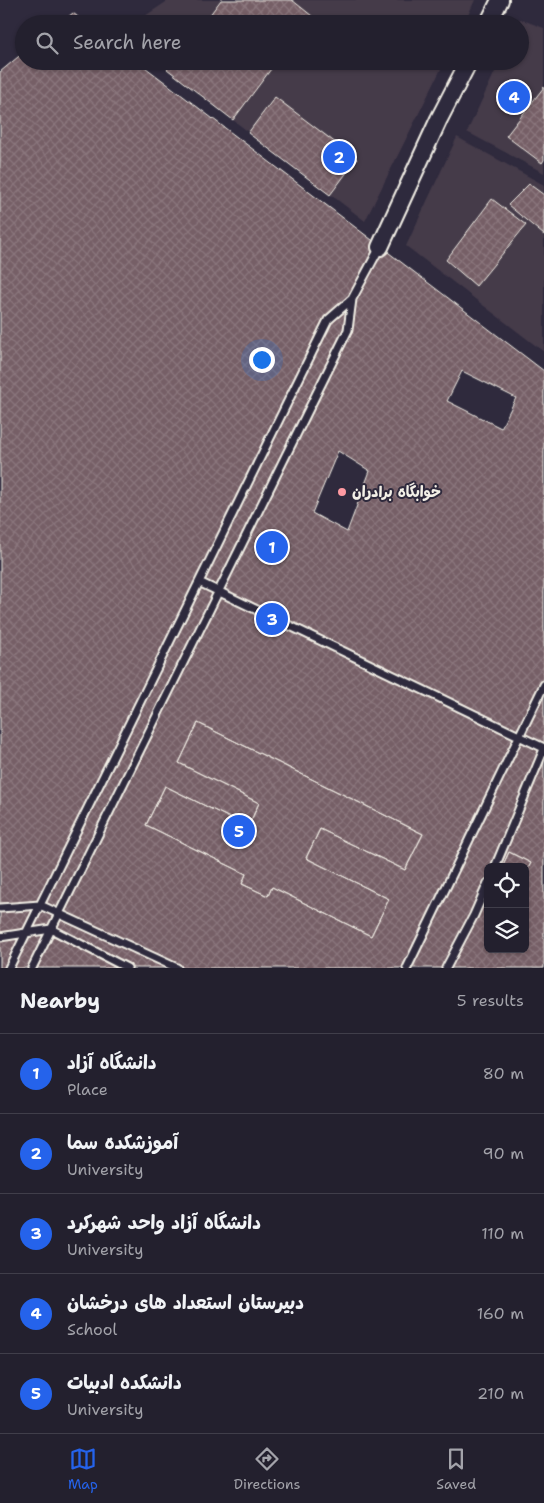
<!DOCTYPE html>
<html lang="en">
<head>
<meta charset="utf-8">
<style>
  :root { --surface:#23202e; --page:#2f2d3a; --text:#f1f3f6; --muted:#a3a3aa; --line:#403e4a; --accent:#2563eb }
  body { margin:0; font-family:"Shantell Sans","Playpen Sans Arabic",sans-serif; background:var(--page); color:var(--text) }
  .controls { position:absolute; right:15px; bottom:15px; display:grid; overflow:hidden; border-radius:8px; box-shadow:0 1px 4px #0004 }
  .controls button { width:45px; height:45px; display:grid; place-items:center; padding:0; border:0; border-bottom:1px solid var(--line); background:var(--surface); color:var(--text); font:25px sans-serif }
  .you { position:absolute; left:261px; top:359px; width:18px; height:18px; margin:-12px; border:4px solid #fff; border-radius:50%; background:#1a73e8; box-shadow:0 0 0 8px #1a73e833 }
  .badge { display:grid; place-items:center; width:32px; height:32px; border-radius:50%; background:var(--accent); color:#fff; font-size:16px; font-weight:700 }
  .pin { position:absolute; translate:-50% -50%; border:2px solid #fff; box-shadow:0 1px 5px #0006 }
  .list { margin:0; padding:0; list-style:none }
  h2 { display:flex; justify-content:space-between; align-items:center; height:65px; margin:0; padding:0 20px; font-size:21px }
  h2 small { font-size:16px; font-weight:400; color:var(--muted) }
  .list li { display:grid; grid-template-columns:32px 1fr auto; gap:15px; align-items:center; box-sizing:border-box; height:80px; padding:0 20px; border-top:1px solid var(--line) }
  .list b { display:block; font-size:19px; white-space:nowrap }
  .list p { margin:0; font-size:16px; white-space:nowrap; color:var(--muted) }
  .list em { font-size:16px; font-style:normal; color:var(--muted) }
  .icon { flex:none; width:28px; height:28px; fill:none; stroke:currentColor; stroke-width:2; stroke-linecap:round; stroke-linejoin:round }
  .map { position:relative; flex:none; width:544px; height:968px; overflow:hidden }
  .search { position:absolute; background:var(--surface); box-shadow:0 1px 4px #0004; left:15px; right:15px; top:15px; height:55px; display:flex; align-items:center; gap:12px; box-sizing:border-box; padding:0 18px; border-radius:28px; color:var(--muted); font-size:19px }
  .sheet { height:465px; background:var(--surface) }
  nav { display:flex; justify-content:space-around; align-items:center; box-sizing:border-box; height:70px; border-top:1px solid var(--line); background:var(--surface); font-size:14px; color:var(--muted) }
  nav a { display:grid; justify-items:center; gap:2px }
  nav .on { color:var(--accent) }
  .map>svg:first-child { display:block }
  .built { fill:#443a49 }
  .building { fill:url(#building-cross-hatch); stroke:#f4f1e8; fill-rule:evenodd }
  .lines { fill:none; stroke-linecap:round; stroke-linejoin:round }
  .service-casing { stroke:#f4f1e8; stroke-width:11 }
  .tertiary-casing { stroke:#f4f1e8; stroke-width:20 }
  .service { stroke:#2f2a3d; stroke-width:7 }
  .tertiary { stroke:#2f2a3d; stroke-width:16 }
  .poi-dot { fill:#ff9aa2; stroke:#2f2a3d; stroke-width:2 }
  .labels { text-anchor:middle; stroke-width:4; stroke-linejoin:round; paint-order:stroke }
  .poi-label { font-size:15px; font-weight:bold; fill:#f4f1e8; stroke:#2f2a3d; text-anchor:start }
</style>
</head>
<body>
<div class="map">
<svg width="544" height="968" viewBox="0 0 544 968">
  <defs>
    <pattern id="building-cross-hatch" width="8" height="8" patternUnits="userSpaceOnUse" patternTransform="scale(1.25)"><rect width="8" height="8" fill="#765e66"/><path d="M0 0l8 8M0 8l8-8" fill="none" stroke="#8a767c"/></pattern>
  </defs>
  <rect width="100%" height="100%" fill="#2f2a3d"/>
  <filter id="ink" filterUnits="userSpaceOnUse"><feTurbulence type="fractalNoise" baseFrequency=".02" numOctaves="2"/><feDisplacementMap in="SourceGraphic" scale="10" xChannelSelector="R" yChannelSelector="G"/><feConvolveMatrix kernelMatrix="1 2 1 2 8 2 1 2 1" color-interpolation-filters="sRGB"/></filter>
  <g filter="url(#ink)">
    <!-- built -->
    <path class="built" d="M169 0H475L464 24H133Z
      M520 19 544 28V173L467 132 500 61H520V24H518Z
      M156 61H445L365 221Z
      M457 137 544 185V352L406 246Z"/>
    <!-- building -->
    <path class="building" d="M221 0H292L312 16 306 24H203Z
      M73 13 87 24H59Z
      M24 52V61H137L544 371V968H0V72ZM198 723 423 834 405 870 320 829 306 858 389 899 371 936 272 887 268 896 242 884 246 874 146 825 165 786 248 827 259 803 179 763ZM509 852 531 863 525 874V949H488V867H502Z
      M173 61H277L233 120 167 69Z
      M544 87V160L542 163 506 136Z
      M275 97 357 159 330 195 248 133Z
      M529 184 544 195V235L508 205Z
      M492 199 526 225 476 286 446 260Z
      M462 371 516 398 501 428 447 401Z
      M338 451 370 471 347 532 312 513Z
      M198 723 423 834 405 870 320 829 306 858 389 899 371 936 272 887 268 896 242 884 246 874 146 825 165 786 248 827 259 803 179 763Z
      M509 852 531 863 525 874V867H502Z"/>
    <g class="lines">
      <!-- service casing -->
      <g class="service-casing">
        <path id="service" d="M199 582 544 748
          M495 867 544 749
          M0 908 40 905 177 968
          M0 937 51 929 127 968
          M9 968 328 320 352 299
          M32 968 348 330 352 299 380 247
          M407 968 544 685
          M446 968 474 915 488 883"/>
      </g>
      <!-- tertiary casing -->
      <g class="tertiary-casing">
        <path id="tertiary" d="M488 24 500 0
          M380 247 439 119 469 61"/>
      </g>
      <!-- service -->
      <use href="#service" class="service"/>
      <!-- tertiary -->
      <use href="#tertiary" class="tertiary"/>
    </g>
  </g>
  <!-- markers -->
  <circle class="poi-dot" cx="342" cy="492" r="5"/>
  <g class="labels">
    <!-- poi labels -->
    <g class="poi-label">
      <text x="352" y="497">خوابگاه برادران</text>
    </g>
  </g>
</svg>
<div class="controls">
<button><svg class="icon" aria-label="locate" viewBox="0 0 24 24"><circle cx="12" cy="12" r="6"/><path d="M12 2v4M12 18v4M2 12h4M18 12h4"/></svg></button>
<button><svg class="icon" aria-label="layers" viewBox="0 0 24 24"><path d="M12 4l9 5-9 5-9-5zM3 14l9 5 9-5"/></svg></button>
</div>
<div class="you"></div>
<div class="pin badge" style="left:272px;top:547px">1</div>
<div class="pin badge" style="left:339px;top:157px">2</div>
<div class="pin badge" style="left:272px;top:619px">3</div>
<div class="pin badge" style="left:514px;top:97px">4</div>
<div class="pin badge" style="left:239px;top:831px">5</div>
<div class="search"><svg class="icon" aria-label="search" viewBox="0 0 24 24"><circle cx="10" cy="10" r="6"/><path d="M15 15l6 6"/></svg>Search here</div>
</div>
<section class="sheet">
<h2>Nearby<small>5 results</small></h2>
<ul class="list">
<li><span class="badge">1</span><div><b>دانشگاه آزاد</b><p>Place</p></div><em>80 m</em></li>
<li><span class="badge">2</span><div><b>آموزشکده سما</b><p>University</p></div><em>90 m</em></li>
<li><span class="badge">3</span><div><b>دانشگاه آزاد واحد شهرکرد</b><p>University</p></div><em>110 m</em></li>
<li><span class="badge">4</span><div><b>دبیرستان استعداد های درخشان</b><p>School</p></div><em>160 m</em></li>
<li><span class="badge">5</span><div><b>دانشکده ادبیات</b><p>University</p></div><em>210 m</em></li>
</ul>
</section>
<nav>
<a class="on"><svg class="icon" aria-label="map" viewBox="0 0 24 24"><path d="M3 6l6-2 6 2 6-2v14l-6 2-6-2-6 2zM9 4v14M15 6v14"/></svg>Map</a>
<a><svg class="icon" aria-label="directions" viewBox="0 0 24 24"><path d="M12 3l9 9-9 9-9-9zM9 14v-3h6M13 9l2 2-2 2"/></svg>Directions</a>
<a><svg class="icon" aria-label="saved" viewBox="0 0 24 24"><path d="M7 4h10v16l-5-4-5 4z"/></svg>Saved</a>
</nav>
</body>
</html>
